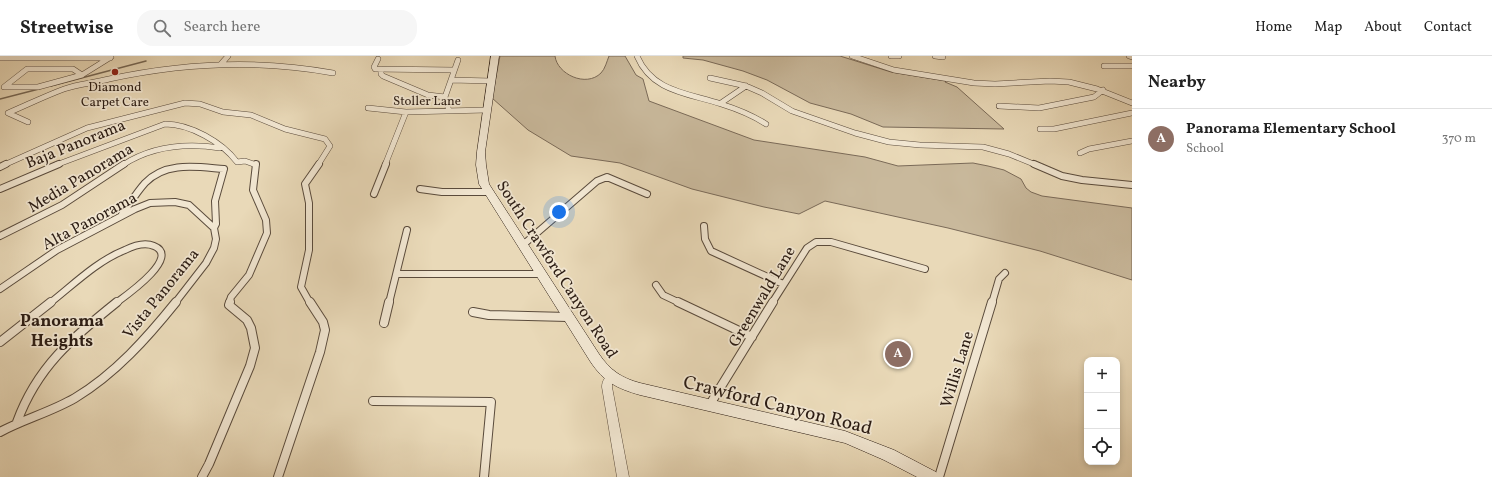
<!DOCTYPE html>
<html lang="en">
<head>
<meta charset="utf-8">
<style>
  :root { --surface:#fff; --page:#f6f6f6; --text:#222; --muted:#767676; --line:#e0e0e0; --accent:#2563eb }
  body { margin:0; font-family:Vollkorn,serif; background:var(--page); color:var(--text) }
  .controls { position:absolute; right:12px; bottom:12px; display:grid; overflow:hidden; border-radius:8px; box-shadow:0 2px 6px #0003 }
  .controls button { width:36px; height:36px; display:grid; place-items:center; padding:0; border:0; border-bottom:1px solid var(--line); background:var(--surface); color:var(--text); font:20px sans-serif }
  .you { position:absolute; left:559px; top:156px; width:14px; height:14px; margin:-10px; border:3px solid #fff; border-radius:50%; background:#1a73e8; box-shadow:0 0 0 6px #1a73e833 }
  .badge { display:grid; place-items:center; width:26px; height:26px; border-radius:50%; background:var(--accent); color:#fff; font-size:13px; font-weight:700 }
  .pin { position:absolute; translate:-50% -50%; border:2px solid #fff; box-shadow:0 1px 4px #0006 }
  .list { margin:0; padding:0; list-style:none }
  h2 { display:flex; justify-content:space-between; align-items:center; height:52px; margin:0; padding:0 16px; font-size:17px }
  h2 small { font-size:13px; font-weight:400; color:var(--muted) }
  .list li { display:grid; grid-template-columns:26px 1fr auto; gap:12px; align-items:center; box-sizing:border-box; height:60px; padding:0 16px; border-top:1px solid var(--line) }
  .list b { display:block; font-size:15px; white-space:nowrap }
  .list p { margin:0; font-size:13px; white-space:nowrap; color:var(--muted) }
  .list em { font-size:13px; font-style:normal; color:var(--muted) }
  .icon { flex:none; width:22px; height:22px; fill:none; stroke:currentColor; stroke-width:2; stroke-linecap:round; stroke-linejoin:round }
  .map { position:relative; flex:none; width:1132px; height:421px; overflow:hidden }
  header { display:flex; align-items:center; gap:24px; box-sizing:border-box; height:56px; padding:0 20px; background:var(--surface); border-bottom:1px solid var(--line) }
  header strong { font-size:19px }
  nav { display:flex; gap:22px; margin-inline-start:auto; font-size:14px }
  .search { width:280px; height:36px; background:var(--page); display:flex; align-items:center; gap:10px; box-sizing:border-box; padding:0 14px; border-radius:16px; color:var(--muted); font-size:15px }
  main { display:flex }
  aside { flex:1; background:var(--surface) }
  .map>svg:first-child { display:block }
  .green { fill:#c9b99c; stroke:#7a6a58 }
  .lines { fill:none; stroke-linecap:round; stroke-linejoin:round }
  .stream { stroke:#766754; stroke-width:1.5 }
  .minor-far2-casing { stroke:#5a4b3c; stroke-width:6 }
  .minor-far1-casing { stroke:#5a4b3c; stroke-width:8 }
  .minor-casing { stroke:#5a4b3c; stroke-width:10 }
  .tertiary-casing { stroke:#5a4b3c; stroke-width:1 }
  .secondary-casing { stroke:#2b1c13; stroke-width:1 }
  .minor-far2 { stroke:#f1e6d1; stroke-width:5 }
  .minor-far1 { stroke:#f1e6d1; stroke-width:6 }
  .minor { stroke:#f1e6d1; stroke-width:8 }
  .tertiary { fill:#f1e6d1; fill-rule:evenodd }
  .secondary { fill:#f1e6d1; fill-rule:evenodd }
  .poi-dot { fill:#8f2418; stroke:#f1e6d1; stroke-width:1.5 }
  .labels { text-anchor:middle; stroke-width:3.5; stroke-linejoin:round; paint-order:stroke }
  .far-poi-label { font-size:13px; fill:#2b1c13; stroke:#f1e6d1 }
  .far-street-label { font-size:13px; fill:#2b1c13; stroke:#f1e6d1 }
  .street-label { font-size:16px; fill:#2b1c13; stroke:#f1e6d1 }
  .neighbourhood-label { font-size:17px; font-weight:bold; fill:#2b1c13; stroke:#f1e6d1 }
  .near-street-label { font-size:19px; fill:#2b1c13; stroke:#f1e6d1 }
</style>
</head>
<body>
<header>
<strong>Streetwise</strong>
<div class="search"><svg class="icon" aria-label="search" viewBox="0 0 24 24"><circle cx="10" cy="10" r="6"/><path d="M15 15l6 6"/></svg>Search here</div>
<nav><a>Home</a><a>Map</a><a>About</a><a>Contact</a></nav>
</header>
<main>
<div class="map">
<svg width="1132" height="421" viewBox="0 0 1132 421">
  <rect width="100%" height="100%" fill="#e9d9b8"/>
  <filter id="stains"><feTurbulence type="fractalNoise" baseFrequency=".005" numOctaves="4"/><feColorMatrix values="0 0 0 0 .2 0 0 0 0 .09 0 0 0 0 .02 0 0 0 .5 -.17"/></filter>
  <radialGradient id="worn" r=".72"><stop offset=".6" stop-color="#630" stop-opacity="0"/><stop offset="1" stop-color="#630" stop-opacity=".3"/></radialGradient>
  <!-- green -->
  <path class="green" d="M500 0H555C557 18 586 32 601 17 605 13 607 5 609 0H625L636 19 643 23 649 45 754 84 865 101 898 110 973 107 988 110 1004 114 1021 123 1026 132 1031 136 1042 140 1132 152V224L1040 195 948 172 825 145 799 158 764 151 692 133 620 107 571 100 528 74 492 42Z
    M683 0H840L891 16 946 25 945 26 957 31 1004 73 883 71 851 58 810 47 767 24 743 15 703 4 683 2Z"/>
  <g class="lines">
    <!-- stream -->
    <path class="stream" d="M51 30 146 5
      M0 43 39 33"/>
    <!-- minor-far2 casing -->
    <g class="minor-far2-casing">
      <path id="minor-far2" d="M637 0C652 36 688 37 721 48 737 53 752 59 766 68
        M852 0 894 14 974 27 995 28 1050 25 1069 26 1097 33 1132 47
        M891 0H899
        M935 0 943 1
        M1129 0 1132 1
        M0 2H110
        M378 3 374 11 375 13 454 14
        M221 8 228 0
        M1104 10H1132
        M27 13H73L82 19 38 31H4Z
        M381 13V18L383 20 428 39 445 41
        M82 19 111 1
        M710 22 746 30 762 37 792 55 855 77 889 86 920 89 983 91 1009 98 1036 109
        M451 24 491 25
        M721 47 746 30
        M999 50 1039 52 1094 41 1103 34
        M368 52 406 56 486 54
        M449 55 445 41 458 4
        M28 66 8 57C27 49 45 40 64 33 78 28 94 27 109 23 183 7 258 3 333 17
        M1040 73H1054L1132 57
        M1080 97 1089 93 1132 85
        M4 109 87 72 185 47 200 48 223 56 251 59 285 73 325 83 330 90 318 109
        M56 109 165 68C190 68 222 86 237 106L245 105 256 109
        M123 109C152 90 186 87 220 92
        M385 109 406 56"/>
    </g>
    <!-- minor-far1 casing -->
    <g class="minor-far1-casing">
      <path id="minor-far1" d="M1034 108 1062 120 1082 124 1132 129
        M0 111 6 108
        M0 133 59 108
        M420 133 442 136H488
        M374 138 386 108
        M121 160C129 149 136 137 145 127 166 105 197 111 224 113
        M704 170 705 183 711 195 783 228
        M0 180 62 149 124 108
        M524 188 597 125 607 121 647 138
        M397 218H542
        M656 229 663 239 680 247
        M0 233 57 194 135 153 150 147 175 146 189 149 214 172
        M50 247C73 229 97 205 125 194 133 190 145 186 154 190 182 201 124 241 116 247
        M175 247 206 207 214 192 216 183 214 172 216 168 215 145 224 113
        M229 247 231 241 249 219 267 177 266 164 253 134 256 108
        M310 247 301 231 309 194V147L305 128 319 108
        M389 247 407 174
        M772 247 807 192 816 186H831L925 213
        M992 247 999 223 1005 217"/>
    </g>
    <!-- minor casing -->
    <g class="minor-casing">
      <path id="minor" d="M678 246 752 281
        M473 256 489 259 568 261
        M384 267 389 246
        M0 286 51 246
        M373 345 491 346 484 421
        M709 350 773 246
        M17 366C37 311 72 282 117 246
        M0 376C24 363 51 356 75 342 115 318 147 282 176 246
        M202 421 209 408 250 310 255 292 251 272 247 264 229 249 230 246
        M278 421 320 296 325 274 323 266 310 246
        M939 421 992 246"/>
    </g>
    <!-- tertiary casing -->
    <g class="tertiary-casing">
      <path id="tertiary" d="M611 318 615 319 616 322 612 328V331L629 421H617L602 331C602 325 605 320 611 318Z"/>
    </g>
    <!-- secondary casing -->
    <g class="secondary-casing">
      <path id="secondary" d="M491 0H499L485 96 486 109 489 128 599 298C610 314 621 322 640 327L845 375 894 394 936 416 938 421H917L884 404 845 387 640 339C616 332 604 326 590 305L479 128 476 109 477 96Z"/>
    </g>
    <!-- minor-far2 -->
    <use href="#minor-far2" class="minor-far2"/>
    <!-- minor-far1 -->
    <use href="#minor-far1" class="minor-far1"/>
    <!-- minor -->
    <use href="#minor" class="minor"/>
    <!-- tertiary -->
    <use href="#tertiary" class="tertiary"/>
    <!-- secondary -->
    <use href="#secondary" class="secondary"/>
  </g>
  <!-- markers -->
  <circle class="poi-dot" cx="115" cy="16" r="4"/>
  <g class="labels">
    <!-- far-poi labels -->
    <g class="far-poi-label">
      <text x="115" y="35">Diamond<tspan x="115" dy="15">Carpet Care</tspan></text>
    </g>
    <!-- far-street labels -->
    <g class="far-street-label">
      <text x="427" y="49">Stoller Lane</text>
    </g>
    <!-- street labels -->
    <g class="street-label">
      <text transform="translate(75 87) rotate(-22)" y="6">Baja Panorama</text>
      <text transform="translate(80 121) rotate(-31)" y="6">Media Panorama</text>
      <text transform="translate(89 164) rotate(-28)" y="6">Alta Panorama</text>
      <text transform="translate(558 213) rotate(57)" y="6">South Crawford Canyon Road</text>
      <text transform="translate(160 237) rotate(-51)" y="6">Vista Panorama</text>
      <text transform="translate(761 240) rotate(-59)" y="6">Greenwald Lane</text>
      <text transform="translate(956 313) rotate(-73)" y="6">Willis Lane</text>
    </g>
    <!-- neighbourhood labels -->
    <g class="neighbourhood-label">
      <text x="62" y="270">Panorama<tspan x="62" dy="20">Heights</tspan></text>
    </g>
    <!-- near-street labels -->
    <g class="near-street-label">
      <text transform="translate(778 348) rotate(14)" y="7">Crawford Canyon Road</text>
    </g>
  </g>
  <rect width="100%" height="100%" filter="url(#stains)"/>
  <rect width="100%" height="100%" fill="url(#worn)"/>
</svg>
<div class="controls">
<button>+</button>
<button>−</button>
<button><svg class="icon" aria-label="locate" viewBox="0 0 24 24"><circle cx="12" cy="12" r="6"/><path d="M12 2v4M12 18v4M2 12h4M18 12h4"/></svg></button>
</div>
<div class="you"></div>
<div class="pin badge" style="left:898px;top:298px;background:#8d6e63">A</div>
</div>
<aside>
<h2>Nearby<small></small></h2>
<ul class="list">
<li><span class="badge" style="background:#8d6e63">A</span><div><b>Panorama Elementary School</b><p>School</p></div><em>370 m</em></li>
</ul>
</aside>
</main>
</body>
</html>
